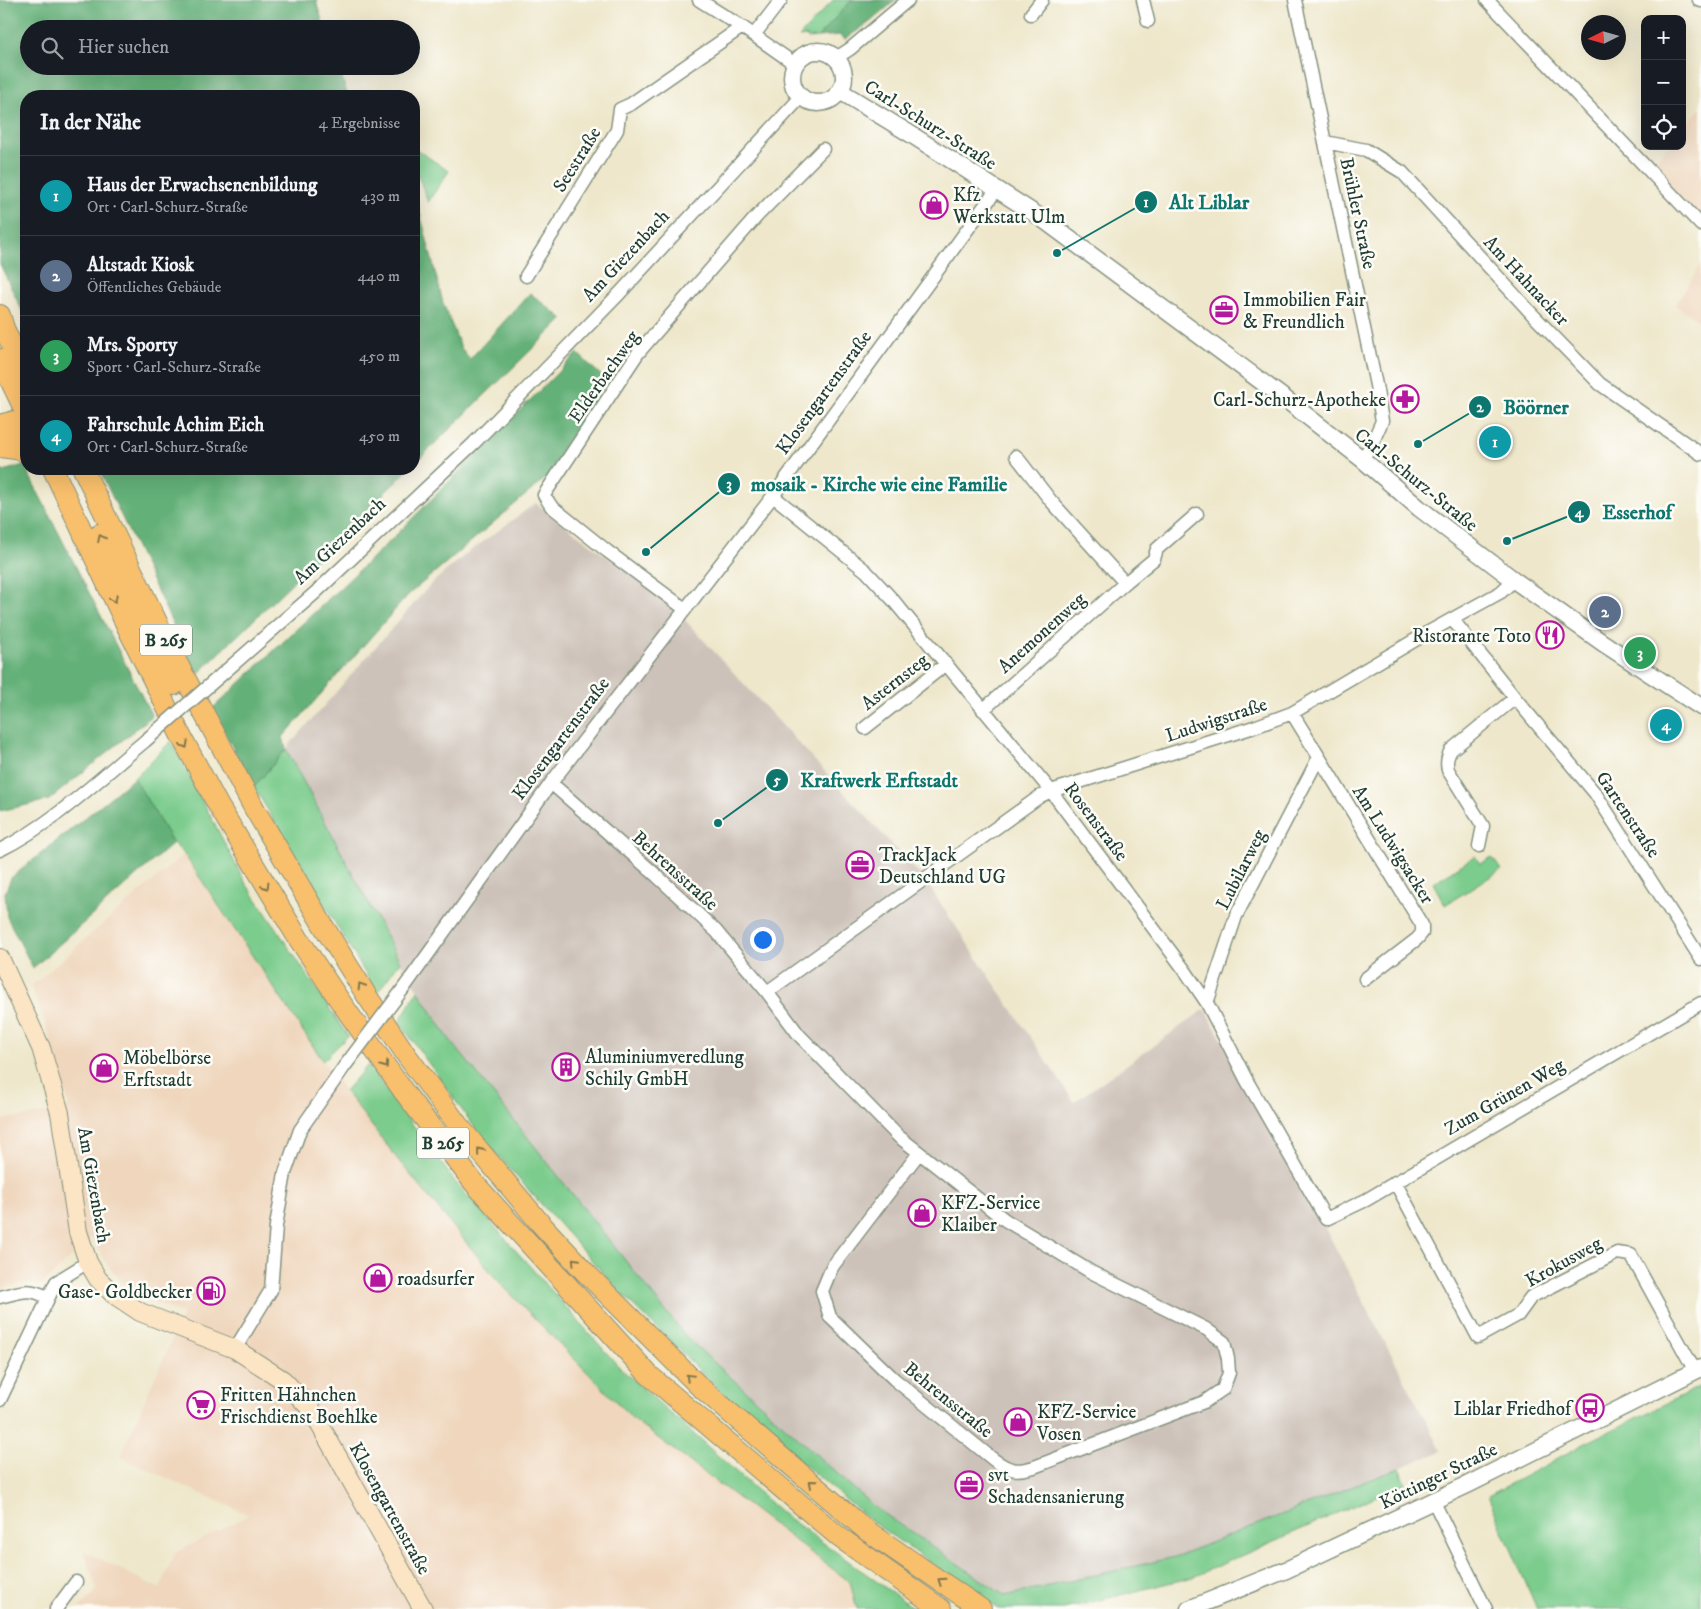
<!DOCTYPE html>
<html lang="de">
<head>
<meta charset="utf-8">
<style>
  :root { --surface:#171b24; --page:#242831; --text:#f1f3f6; --muted:#9ea1a6; --line:#363941; --accent:#d690ce }
  body { margin:0; font-family:"IM FELL DW Pica",serif; background:var(--page); color:var(--text) }
  .controls { position:absolute; right:15px; top:15px; display:grid; overflow:hidden; border-radius:10px; box-shadow:0 5px 20px #0002 }
  .controls button { width:45px; height:45px; display:grid; place-items:center; padding:0; border:0; border-bottom:1px solid var(--line); background:var(--surface); color:var(--text); font:25px sans-serif }
  .compass { position:absolute; left:1581px; top:15px; width:45px; height:45px; border-radius:50%; background:var(--surface); box-shadow:0 5px 20px #0002; rotate:265deg }
  .you { position:absolute; left:762px; top:939px; width:18px; height:18px; margin:-12px; border:4px solid #fff; border-radius:50%; background:#1a73e8; box-shadow:0 0 0 8px #1a73e833 }
  .badge { display:grid; place-items:center; width:32px; height:32px; border-radius:50%; background:var(--accent); color:#fff; font-size:16px; font-weight:700 }
  .pin { position:absolute; translate:-50% -50%; border:2px solid #fff; box-shadow:0 1px 5px #0006 }
  .list { margin:0; padding:0; list-style:none }
  h2 { display:flex; justify-content:space-between; align-items:center; height:65px; margin:0; padding:0 20px; font-size:21px }
  h2 small { font-size:16px; font-weight:400; color:var(--muted) }
  .list li { display:grid; grid-template-columns:32px 1fr auto; gap:15px; align-items:center; box-sizing:border-box; height:80px; padding:0 20px; border-top:1px solid var(--line) }
  .list b { display:block; font-size:19px; white-space:nowrap }
  .list p { margin:0; font-size:16px; white-space:nowrap; color:var(--muted) }
  .list em { font-size:16px; font-style:normal; color:var(--muted) }
  .icon { flex:none; width:28px; height:28px; fill:none; stroke:currentColor; stroke-width:2; stroke-linecap:round; stroke-linejoin:round }
  .map { position:relative; flex:none; width:1701px; height:1609px; overflow:hidden }
  .search { position:absolute; background:var(--surface); box-shadow:0 5px 20px #0002; left:20px; top:20px; width:400px; height:55px; display:flex; align-items:center; gap:12px; box-sizing:border-box; padding:0 18px; border-radius:28px; color:var(--muted); font-size:19px }
  .panel { position:absolute; background:var(--surface); box-shadow:0 5px 20px #0002; left:20px; top:90px; width:400px; height:385px; border-radius:20px }
  .map>svg:first-child { display:block }
  .built { fill:#efd6bc }
  .industrial { fill:#cdc2b9 }
  .green { fill:#7bcc8d; stroke:#4d8460 }
  .forest { fill:#64b078; stroke:#427656 }
  .lines { fill:none; stroke-linecap:round; stroke-linejoin:round }
  .minor-casing { stroke:#869280; stroke-width:15 }
  .tertiary-casing { stroke:#869280; stroke-width:19 }
  .secondary-casing { stroke:#869280; stroke-width:20 }
  .primary-casing { stroke:#869280; stroke-width:22 }
  .minor { stroke:#fff; stroke-width:12 }
  .tertiary { stroke:#fff; stroke-width:16 }
  .secondary { stroke:#fce5c4; stroke-width:18 }
  .primary { stroke:#f8bf6c; stroke-width:20 }
  .minor-bridge-casing { stroke:#869280; stroke-width:15; stroke-linecap:butt }
  .minor-bridge { stroke:#fff; stroke-width:12 }
  .oneway { stroke:#81784d }
  .labels { text-anchor:middle; stroke-width:5; stroke-linejoin:round; paint-order:stroke }
  .shield { fill:#fdfcf7; stroke:#62766e; stroke-width:1 }
  .shield-label { font-size:18px; font-weight:bold; fill:#1f3d34 }
  .street-label { font-size:19px; fill:#1f3d34; stroke:#fdfcf7 }
  .poi-label { font-size:19px; fill:#1f3d34; stroke:#fdfcf7; text-anchor:start }
  .leader { fill:none; stroke:#0f766e; stroke-width:2 }
  .callout-dot { fill:#0f766e; stroke:#fdfcf7; stroke-width:2 }
  .mark-label { font-size:15px; text-anchor:middle; font-weight:bold; fill:#fff }
  .callout-label { font-size:20px; text-anchor:middle; font-weight:bold; fill:#0f766e; stroke:#fdfcf7; stroke-width:5; stroke-linejoin:round; paint-order:stroke }
</style>
</head>
<body>
<div class="map">
<svg width="1701" height="1609" viewBox="0 0 1701 1609">
  <rect width="100%" height="100%" fill="#fdfcf7"/>
  <filter id="ink" filterUnits="userSpaceOnUse"><feTurbulence type="fractalNoise" baseFrequency=".02" numOctaves="2"/><feDisplacementMap in="SourceGraphic" scale="10" xChannelSelector="R" yChannelSelector="G"/><feConvolveMatrix kernelMatrix="1 2 1 2 8 2 1 2 1" color-interpolation-filters="sRGB"/></filter>
  <filter id="wash" filterUnits="userSpaceOnUse"><feTurbulence type="fractalNoise" baseFrequency=".0096" numOctaves="4" result="noise"/><feDisplacementMap in="SourceGraphic" scale="20" xChannelSelector="R" yChannelSelector="G"/><feGaussianBlur stdDeviation="1.12" result="paint"/><feColorMatrix in="noise" values="0 0 0 0 0 0 0 0 0 0 0 0 0 0 0 0 0 1.4 0 .05"/><feComposite in="paint" operator="in"/></filter>
  <g filter="url(#wash)">
    <rect width="100%" height="100%" fill="#eee7cb"/>
    <!-- built -->
    <path class="built" d="M1701 108V220L1651 165 1667 146H1682V129Z
      M1701 265V322L1675 305Z
      M184 854 323 1061 345 1091 399 1161 498 1281 634 1420 850 1582 857 1609H78L97 1590 84 1551 160 1589 175 1553 249 1515 120 1457 183 1314 132 1292 108 1266 92 1237 42 1285 23 1283 0 1288V1120L46 1113 69 1106 46 1026 31 986Z"/>
    <!-- industrial -->
    <path class="industrial" d="M536 503 672 606 924 879 1074 1102 1205 1009 1322 1222 1442 1451 1175 1557 1005 1596 873 1506 686 1337 447 1036 400 962 286 749 431 584 466 554Z"/>
    <!-- green -->
    <path class="green" d="M833 0H852L818 37 807 38V36L799 37Z
      M414 148 449 171 428 202 414 165Z
      M171 741 245 882 348 1036 323 1061 184 854 173 843 134 778Z
      M286 749 400 962 377 993 254 787Z
      M1475 856 1480 864 1492 857 1501 870 1445 905 1433 883Z
      M418 990 447 1036 686 1337 873 1506 1005 1596 1175 1557 1399 1468 1406 1483 1193 1577 1064 1609H998L875 1524 746 1416 619 1291 483 1139 399 1022Z
      M368 1065 456 1183 620 1368 783 1514 915 1609H857L850 1582 634 1420 498 1281 399 1161 345 1091Z
      M1701 1386V1609H1537L1488 1496 1582 1445Z"/>
    <!-- forest -->
    <path class="forest" d="M0 0H317V5L325 29H29V66H338L348 96H26V319L0 264Z
      M852 0H896L870 22 845 39 840 35 818 37Z
      M414 189 443 303 461 348 470 359 530 293 563 319 414 464Z
      M577 353 607 381 547 477 408 595 283 737 286 749 254 787 212 709 393 538Z
      M24 465 152 716 49 800 0 811V472Z
      M99 469H409L197 675Z
      M134 778 173 843 33 968 7 917 5 893 11 878Z"/>
  </g>
  <g filter="url(#ink)">
    <g class="lines">
      <!-- minor casing -->
      <g class="minor-casing">
        <path id="minor" d="M699 0 742 27 795 64
          M1143 0 1148 21
          M1295 0 1376 385 1382 421 1371 446 1362 459
          M1487 0 1701 225
          M1699 0 1701 1
          M1031 14 1042 0
          M754 35 781 0
          M836 58 850 49 908 0
          M1325 142 1366 150 1402 172 1532 314 1600 384 1701 454
          M526 276 617 130 620 109 631 104 742 27
          M1016 456 1051 501 1125 583
          M773 496 866 571 893 600 1051 791 1186 972 1207 1003 1247 1081 1326 1219 1366 1200 1701 1003
          M685 609 607 551 551 506 544 495 638 353 757 216 823 149
          M1453 620 1515 698 1595 793 1701 959
          M220 676 315 593 474 443 619 294 801 97
          M983 710 1125 583 1154 559 1157 549 1197 514
          M1292 713 1422 925V933L1417 939 1365 979
          M865 728 946 664
          M551 783 657 876 716 931 767 992 799 1035 898 1136 1005 1220 1091 1272 1206 1329 1224 1342 1228 1359 1229 1373 1223 1389 1204 1402 1034 1467C1016 1472 1010 1471 994 1460L894 1379 830 1317 822 1291 832 1267 919 1153
          M1479 846 1483 826 1448 770C1446 762 1447 757 1451 750L1515 698
          M0 850C54 823 99 779 145 741
          M403 989 551 783 773 496 997 189
          M767 992 1039 797 1051 791 1254 727 1292 713 1427 633 1501 592 1514 580
          M1207 1003 1236 916 1319 757
          M1395 1182 1478 1337 1518 1315 1531 1297 1617 1253 1631 1255 1695 1371
          M0 1297C21 1292 28 1287 47 1297
          M235 1349 271 1290 276 1226 285 1173 300 1130 344 1067
          M0 1400 56 1282 88 1262
          M1433 1500 1486 1609
          M56 1609 76 1582"/>
      </g>
      <!-- tertiary casing -->
      <g class="tertiary-casing">
        <path id="tertiary" d="M792 77a26 26 0 1 1 52 0a26 26 0 1 1-52 0Z
          M840 91 912 135 1040 217 1289 402 1362 459 1419 508 1514 580 1603 643 1701 707
          M1189 1609 1286 1570 1467 1485 1701 1368"/>
      </g>
      <!-- secondary casing -->
      <g class="secondary-casing">
        <path id="secondary" d="M0 958 41 1048 60 1113 78 1232 88 1262 98 1279 113 1294 140 1312 235 1349 283 1380 311 1409 423 1609"/>
      </g>
      <!-- primary casing -->
      <g class="primary-casing">
        <path id="primary" d="M0 315 4 328 26 377
          M0 359 26 413
          M0 425 15 421H26
          M0 444 18 435 26 429
          M0 447 16 449 26 452
          M53 469 130 633 181 736 218 805 298 938 340 1001 404 1092 474 1183 649 1375 839 1537 941 1609
          M83 469 173 655 254 808 324 927 367 996 407 1056 458 1125 541 1224 586 1273 699 1386 866 1530 981 1609
          M99 534 160 659 174 685"/>
      </g>
      <!-- minor -->
      <use href="#minor" class="minor"/>
      <!-- tertiary -->
      <use href="#tertiary" class="tertiary"/>
      <!-- secondary -->
      <use href="#secondary" class="secondary"/>
      <!-- primary -->
      <use href="#primary" class="primary"/>
      <!-- minor-bridge casing -->
      <g class="minor-bridge-casing">
        <path id="minor-bridge" d="M145 741 220 676
          M344 1067 403 989"/>
      </g>
      <!-- minor-bridge -->
      <use href="#minor-bridge" class="minor-bridge"/>
    </g>
    <!-- one-way arrows -->
    <defs><path id="oneway-chevron" d="M-2-3.5L2.5 0L-2 3.5" fill="none" stroke-width="1.6" stroke-linecap="round" stroke-linejoin="round" transform="scale(1.25)"/></defs>
    <g class="oneway">
      <use href="#oneway-chevron" transform="translate(101 538) rotate(-116)"/>
      <use href="#oneway-chevron" transform="translate(114 599) rotate(65)"/>
      <use href="#oneway-chevron" transform="translate(185 745) rotate(62)"/>
      <use href="#oneway-chevron" transform="translate(266 886) rotate(58)"/>
      <use href="#oneway-chevron" transform="translate(361 986) rotate(-122)"/>
      <use href="#oneway-chevron" transform="translate(385 1065) rotate(55)"/>
      <use href="#oneway-chevron" transform="translate(480 1151) rotate(-129)"/>
      <use href="#oneway-chevron" transform="translate(575 1261) rotate(-133)"/>
      <use href="#oneway-chevron" transform="translate(689 1377) rotate(-135)"/>
      <use href="#oneway-chevron" transform="translate(812 1483) rotate(-139)"/>
      <use href="#oneway-chevron" transform="translate(941 1581) rotate(-146)"/>
    </g>
  </g>
  <!-- icons -->
  <defs>
    <g id="shop-ring" transform="scale(1.4375)"><circle r="9.5" fill="#fdfcf7" stroke="#b5179e" stroke-width="1.5"/><path d="M-5-2.5h2.3a2.7 3.5 0 0 1 5.4 0H5L5.5 6h-11ZM-1.5-2.5h3a1.5 2.3 0 0 0-3 0Z" fill="#b5179e"/></g>
    <g id="office-ring" transform="scale(1.4375)"><circle r="9.5" fill="#fdfcf7" stroke="#b5179e" stroke-width="1.5"/><path d="M-6-3h4V-5.5h4V-3h4V5H-6ZM-1-4.5V-3h2v-1.5ZM-6 0V1H6V0Z" fill="#b5179e"/></g>
    <g id="pharmacy-ring" transform="scale(1.4375)"><circle r="9.5" fill="#fdfcf7" stroke="#b5179e" stroke-width="1.5"/><path d="M-2-6h4v4h4v4h-4v4h-4v-4h-4v-4h4Z" fill="#b5179e"/></g>
    <g id="restaurant-ring" transform="scale(1.4375)"><circle r="9.5" fill="#fdfcf7" stroke="#b5179e" stroke-width="1.5"/><path d="M-5-6h1v4h1v-4h1v4h1v-4h1v5L-1.5 .5V6h-2V.5L-5-1ZM5-6V6H3V1.5H1.5Q1.5-4 5-6Z" fill="#b5179e"/></g>
    <g id="building-ring" transform="scale(1.4375)"><circle r="9.5" fill="#fdfcf7" stroke="#b5179e" stroke-width="1.5"/><path d="M-4-6H4V6H1V3H-1V6H-4ZM-2.5-4.3h1.7v1.8h-1.7ZM.8-4.3h1.7v1.8H.8ZM-2.5-1h1.7V.8h-1.7ZM.8-1h1.7V.8H.8Z" fill="#b5179e"/></g>
    <g id="fuel-ring" transform="scale(1.4375)"><circle r="9.5" fill="#fdfcf7" stroke="#b5179e" stroke-width="1.5"/><path d="M-5.5-6h7V0h2V4h1.3V-2.5L3-4.5l.8-.8L6-3V5H2.5V1h-1V6h-7ZM-4.2-4.7v3.2H.2V-4.7Z" fill="#b5179e"/></g>
    <g id="supermarket-ring" transform="scale(1.4375)"><circle r="9.5" fill="#fdfcf7" stroke="#b5179e" stroke-width="1.5"/><path d="M-6-5.5h2.5l.6 2H6L4.5 2H-2.5L-4.4-4H-6ZM-1.5 3.2a1.3 1.3 0 1 0 .1 0ZM3 3.2a1.3 1.3 0 1 0 .1 0Z" fill="#b5179e"/></g>
    <g id="bus-ring" transform="scale(1.4375)"><circle r="9.5" fill="#fdfcf7" stroke="#b5179e" stroke-width="1.5"/><path d="M-5-6H5V4H4V6H2V4H-2V6H-4V4H-5ZM-3.5-4V0h7V-4ZM-3.5 1.2v1.5H-2V1.2ZM2 1.2v1.5H3.5V1.2Z" fill="#b5179e"/></g>
  </defs>
  <g fill-rule="evenodd">
    <use href="#shop-ring" x="934" y="205"/>
    <use href="#office-ring" x="1224" y="310"/>
    <use href="#pharmacy-ring" x="1405" y="399"/>
    <use href="#restaurant-ring" x="1550" y="635"/>
    <use href="#office-ring" x="860" y="865"/>
    <use href="#building-ring" x="566" y="1067"/>
    <use href="#shop-ring" x="104" y="1068"/>
    <use href="#shop-ring" x="922" y="1213"/>
    <use href="#shop-ring" x="378" y="1278"/>
    <use href="#fuel-ring" x="211" y="1291"/>
    <use href="#supermarket-ring" x="201" y="1405"/>
    <use href="#bus-ring" x="1590" y="1408"/>
    <use href="#shop-ring" x="1018" y="1422"/>
    <use href="#office-ring" x="969" y="1485"/>
  </g>
  <g class="labels">
    <!-- shield labels -->
    <g class="shield">
      <rect x="140" y="624.5" width="52" height="31" rx="4"/>
      <rect x="417" y="1127.5" width="52" height="31" rx="4"/>
    </g>
    <g class="shield-label">
      <text x="166" y="646">B 265</text>
      <text x="443" y="1149">B 265</text>
    </g>
    <!-- street labels -->
    <g class="street-label">
      <text transform="translate(931 124) rotate(32)" y="7">Carl-Schurz-Straße</text>
      <text transform="translate(576 159) rotate(-58)" y="7">Seestraße</text>
      <text transform="translate(1359 213) rotate(78)" y="7">Brühler Straße</text>
      <text transform="translate(625 255) rotate(-47)" y="7">Am Giezenbach</text>
      <text transform="translate(1527 280) rotate(47)" y="7">Am Hahnacker</text>
      <text transform="translate(603 376) rotate(-55)" y="7">Elderbachweg</text>
      <text transform="translate(823 392) rotate(-54)" y="7">Klosengartenstraße</text>
      <text transform="translate(1417 479) rotate(39)" y="7">Carl-Schurz-Straße</text>
      <text transform="translate(339 540) rotate(-43)" y="7">Am Giezenbach</text>
      <text transform="translate(1041 632) rotate(-42)" y="7">Anemonenweg</text>
      <text transform="translate(894 681) rotate(-38)" y="7">Asternsteg</text>
      <text transform="translate(1216 719) rotate(-18)" y="7">Ludwigstraße</text>
      <text transform="translate(560 738) rotate(-53)" y="7">Klosengartenstraße</text>
      <text transform="translate(1629 814) rotate(56)" y="7">Gartenstraße</text>
      <text transform="translate(1097 821) rotate(53)" y="7">Rosenstraße</text>
      <text transform="translate(1394 844) rotate(58)" y="7">Am Ludwigsacker</text>
      <text transform="translate(1240 869) rotate(-63)" y="7">Lubilarweg</text>
      <text transform="translate(676 870) rotate(42)" y="7">Behrensstraße</text>
      <text transform="translate(1504 1096) rotate(-30)" y="7">Zum Grünen Weg</text>
      <text transform="translate(95 1185) rotate(80)" y="7">Am Giezenbach</text>
      <text transform="translate(1563 1261) rotate(-29)" y="7">Krokusweg</text>
      <text transform="translate(949 1399) rotate(39)" y="7">Behrensstraße</text>
      <text transform="translate(1438 1475) rotate(-26)" y="7">Köttinger Straße</text>
      <text transform="translate(391 1508) rotate(61)" y="7">Klosengartenstraße</text>
    </g>
    <!-- poi labels -->
    <g class="poi-label">
      <text x="953" y="201">Kfz<tspan x="953" dy="22">Werkstatt Ulm</tspan></text>
      <text x="1243" y="306">Immobilien Fair<tspan x="1243" dy="22">&amp; Freundlich</tspan></text>
      <text x="1386" y="406" text-anchor="end">Carl-Schurz-Apotheke</text>
      <text x="1531" y="642" text-anchor="end">Ristorante Toto</text>
      <text x="879" y="861">TrackJack<tspan x="879" dy="22">Deutschland UG</tspan></text>
      <text x="585" y="1063">Aluminiumveredlung<tspan x="585" dy="22">Schily GmbH</tspan></text>
      <text x="123" y="1064">Möbelbörse<tspan x="123" dy="22">Erftstadt</tspan></text>
      <text x="941" y="1209">KFZ-Service<tspan x="941" dy="22">Klaiber</tspan></text>
      <text x="397" y="1285">roadsurfer</text>
      <text x="192" y="1298" text-anchor="end">Gase- Goldbecker</text>
      <text x="220" y="1401">Fritten Hähnchen<tspan x="220" dy="22">Frischdienst Boehlke</tspan></text>
      <text x="1571" y="1415" text-anchor="end">Liblar Friedhof</text>
      <text x="1037" y="1418">KFZ-Service<tspan x="1037" dy="22">Vosen</tspan></text>
      <text x="988" y="1481">svt<tspan x="988" dy="22">Schadensanierung</tspan></text>
    </g>
  </g>
  <!-- callouts -->
  <path class="leader" d="M1057 253L1146 202M1418 444L1480 407M646 552L729 484M1507 541L1579 512M718 823L777 780"/>
  <g class="callout-dot">
    <circle cx="1057" cy="253" r="5"/>
    <circle cx="1418" cy="444" r="5"/>
    <circle cx="646" cy="552" r="5"/>
    <circle cx="1507" cy="541" r="5"/>
    <circle cx="718" cy="823" r="5"/>
    <circle cx="1146" cy="202" r="12"/>
    <circle cx="1480" cy="407" r="12"/>
    <circle cx="729" cy="484" r="12"/>
    <circle cx="1579" cy="512" r="12"/>
    <circle cx="777" cy="780" r="12"/>
  </g>
  <g class="mark-label">
    <text x="1146" y="207">1</text>
    <text x="1480" y="412">2</text>
    <text x="729" y="489">3</text>
    <text x="1579" y="517">4</text>
    <text x="777" y="785">5</text>
  </g>
  <g class="callout-label">
    <text x="1209" y="209">Alt Liblar</text>
    <text x="1536" y="414">Böörner</text>
    <text x="879" y="491">mosaik - Kirche wie eine Familie</text>
    <text x="1637" y="519">Esserhof</text>
    <text x="879" y="787">Kraftwerk Erftstadt</text>
  </g>
</svg>
<div class="controls">
<button>+</button>
<button>−</button>
<button><svg class="icon" aria-label="locate" viewBox="0 0 24 24"><circle cx="12" cy="12" r="6"/><path d="M12 2v4M12 18v4M2 12h4M18 12h4"/></svg></button>
</div>
<svg class="compass" viewBox="-18 -18 36 36"><path d="M0-13l5 13h-10z" fill="#e53935"/><path d="M0 13l5-13h-10z" fill="#9ea1a6"/></svg>
<div class="you"></div>
<div class="pin badge" style="left:1495px;top:442px;background:#0f9aa8">1</div>
<div class="pin badge" style="left:1605px;top:612px;background:#5c6f8a">2</div>
<div class="pin badge" style="left:1640px;top:653px;background:#2e9e5b">3</div>
<div class="pin badge" style="left:1666px;top:725px;background:#0f9aa8">4</div>
<div class="search"><svg class="icon" aria-label="search" viewBox="0 0 24 24"><circle cx="10" cy="10" r="6"/><path d="M15 15l6 6"/></svg>Hier suchen</div>
<section class="panel">
<h2>In der Nähe<small>4 Ergebnisse</small></h2>
<ul class="list">
<li><span class="badge" style="background:#0f9aa8">1</span><div><b>Haus der Erwachsenenbildung</b><p>Ort · Carl-Schurz-Straße</p></div><em>430 m</em></li>
<li><span class="badge" style="background:#5c6f8a">2</span><div><b>Altstadt Kiosk</b><p>Öffentliches Gebäude</p></div><em>440 m</em></li>
<li><span class="badge" style="background:#2e9e5b">3</span><div><b>Mrs. Sporty</b><p>Sport · Carl-Schurz-Straße</p></div><em>450 m</em></li>
<li><span class="badge" style="background:#0f9aa8">4</span><div><b>Fahrschule Achim Eich</b><p>Ort · Carl-Schurz-Straße</p></div><em>450 m</em></li>
</ul>
</section>
</div>
</body>
</html>
